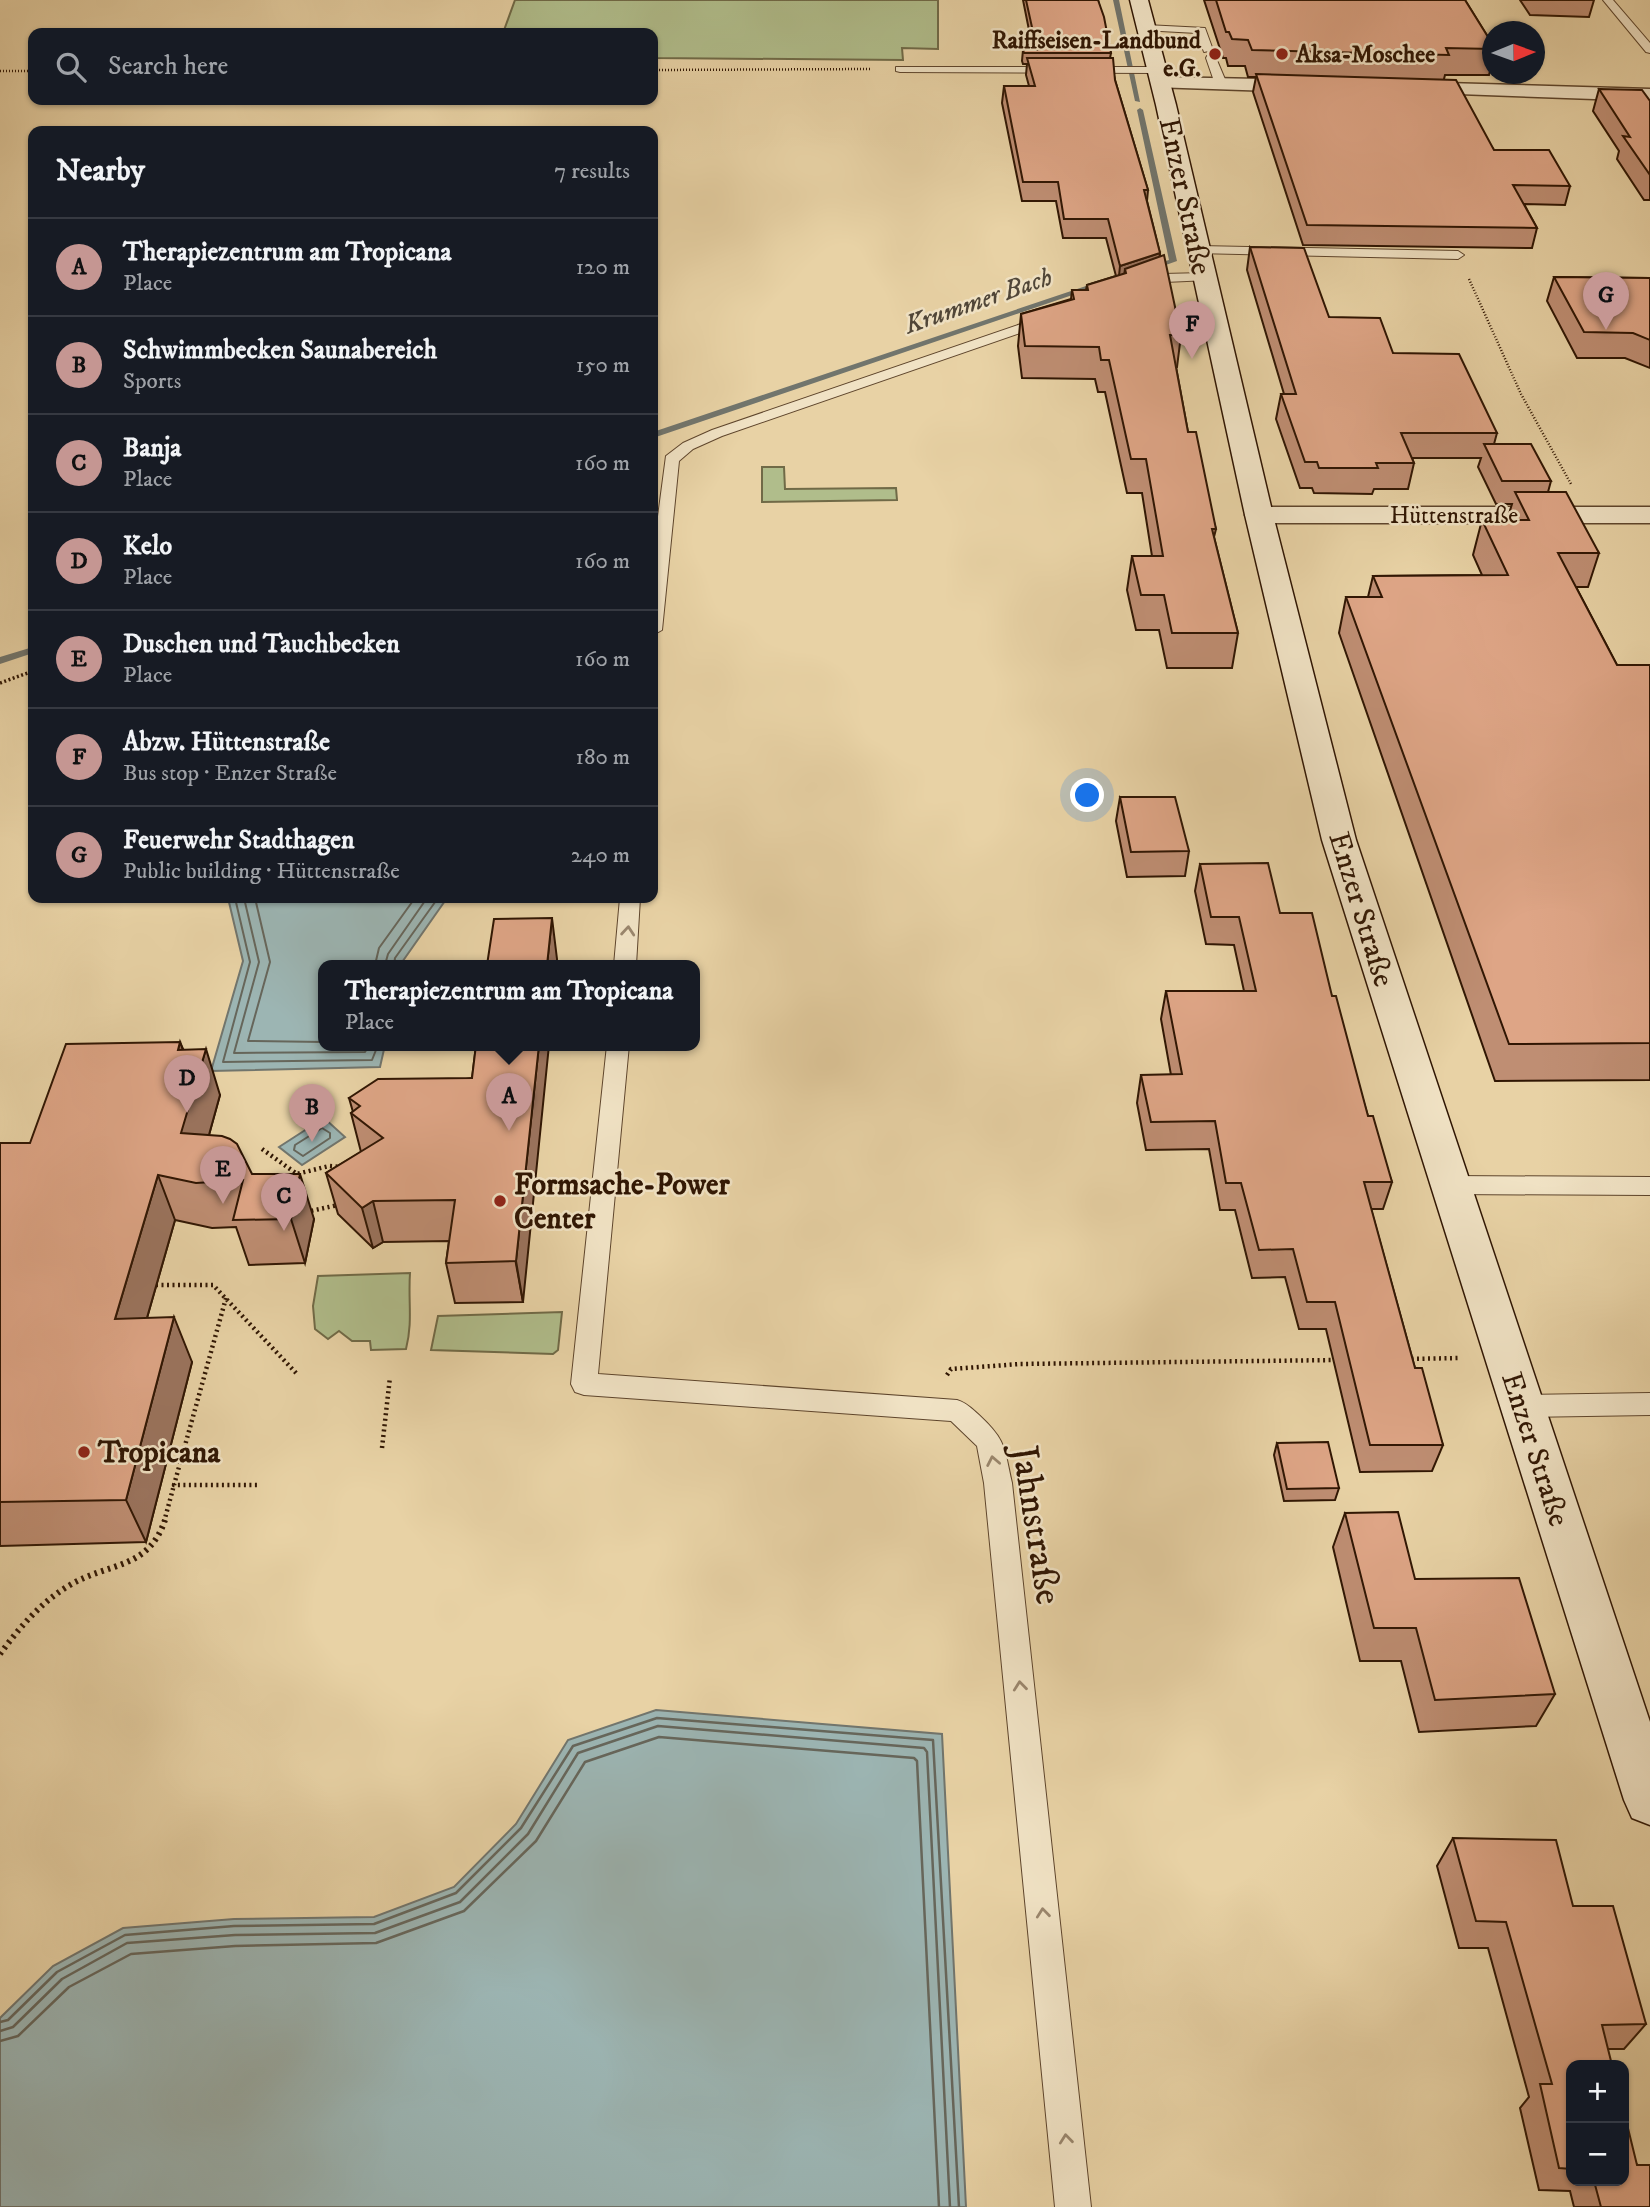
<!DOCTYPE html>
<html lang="en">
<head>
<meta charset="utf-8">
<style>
  :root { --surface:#171b24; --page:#20242c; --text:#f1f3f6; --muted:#9ea1a6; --line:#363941; --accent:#c59692 }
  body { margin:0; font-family:"IM FELL DW Pica",serif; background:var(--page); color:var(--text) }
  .controls { position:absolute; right:21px; bottom:21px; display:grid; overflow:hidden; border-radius:14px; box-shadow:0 2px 5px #0004 }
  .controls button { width:63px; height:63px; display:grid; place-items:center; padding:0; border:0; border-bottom:2px solid var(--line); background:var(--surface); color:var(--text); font:35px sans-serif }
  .compass { position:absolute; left:1482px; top:21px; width:63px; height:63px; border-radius:50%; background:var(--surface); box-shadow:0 2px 5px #0004; rotate:89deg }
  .you { position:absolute; left:1088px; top:796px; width:24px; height:24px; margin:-18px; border:5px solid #fff; border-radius:50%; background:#1a73e8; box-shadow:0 0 0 10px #1a73e833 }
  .badge { display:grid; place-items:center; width:46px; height:46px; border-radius:50%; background:var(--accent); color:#111; font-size:23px; font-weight:700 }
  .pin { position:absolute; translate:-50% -58px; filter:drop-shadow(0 2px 4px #0008) }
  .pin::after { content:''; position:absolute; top:37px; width:24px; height:21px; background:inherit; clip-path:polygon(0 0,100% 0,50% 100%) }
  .popup { position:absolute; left:318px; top:960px; width:382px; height:91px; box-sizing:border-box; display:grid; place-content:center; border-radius:14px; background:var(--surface); filter:drop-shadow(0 2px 5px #0005); font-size:23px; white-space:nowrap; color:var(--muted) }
  .popup b { font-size:26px; color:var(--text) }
  .popup::after { content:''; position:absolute; left:50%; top:100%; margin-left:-14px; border:14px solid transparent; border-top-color:var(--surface) }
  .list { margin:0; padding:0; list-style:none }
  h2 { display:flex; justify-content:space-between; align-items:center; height:91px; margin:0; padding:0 28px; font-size:30px }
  h2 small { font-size:23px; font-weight:400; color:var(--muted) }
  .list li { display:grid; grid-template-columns:46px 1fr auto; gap:21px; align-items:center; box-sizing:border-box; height:98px; padding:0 28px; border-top:2px solid var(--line) }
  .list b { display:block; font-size:26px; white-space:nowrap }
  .list p { margin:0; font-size:23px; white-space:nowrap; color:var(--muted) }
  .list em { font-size:23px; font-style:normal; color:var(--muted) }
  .icon { flex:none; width:38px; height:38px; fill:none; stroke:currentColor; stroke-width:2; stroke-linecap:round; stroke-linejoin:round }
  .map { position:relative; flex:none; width:1650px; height:2207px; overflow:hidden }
  .search { position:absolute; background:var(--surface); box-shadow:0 2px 5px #0004; left:28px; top:28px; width:630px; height:77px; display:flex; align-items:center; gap:18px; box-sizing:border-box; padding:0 24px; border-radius:14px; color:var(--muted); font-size:26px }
  .panel { position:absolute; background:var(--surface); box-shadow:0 2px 5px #0004; left:28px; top:126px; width:630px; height:777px; border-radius:14px }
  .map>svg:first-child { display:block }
  .green { fill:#b0bd8b; stroke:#706a47; stroke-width:2 }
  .water { fill:#9cb5b3; stroke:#71756d; stroke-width:2 }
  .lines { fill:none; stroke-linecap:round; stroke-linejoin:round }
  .shore-far1 { stroke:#66665b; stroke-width:2 }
  .shore { stroke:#66665b; stroke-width:2.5 }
  .stream { fill:#71756d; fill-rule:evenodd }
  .service-casing { stroke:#5e452c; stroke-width:2 }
  .minor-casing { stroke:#5e452c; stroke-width:3 }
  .secondary-casing { stroke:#301603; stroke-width:3 }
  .path-far3 { stroke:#301603; stroke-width:2.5; stroke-dasharray:1 2; stroke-linecap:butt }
  .path-far2 { stroke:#301603; stroke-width:3.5; stroke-dasharray:2 2.5; stroke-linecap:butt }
  .path-far1 { stroke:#301603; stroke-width:4.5; stroke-dasharray:2 3.5; stroke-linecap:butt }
  .path { stroke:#301603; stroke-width:6; stroke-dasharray:2.5 4.5; stroke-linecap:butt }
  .service { fill:#f0e2c4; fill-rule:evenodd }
  .minor { fill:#f0e2c4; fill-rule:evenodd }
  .secondary { fill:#f0e2c4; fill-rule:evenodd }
  .wall { fill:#bf8e73; stroke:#301603; stroke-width:2 }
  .shaded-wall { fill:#9b745e; stroke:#301603; stroke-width:2 }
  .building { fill:#dea586; stroke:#301603; stroke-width:2 }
  .oneway { stroke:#9a866d }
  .poi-dot { fill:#8f2418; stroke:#f0e2c4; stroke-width:2.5 }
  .labels { text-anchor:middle; stroke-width:5; stroke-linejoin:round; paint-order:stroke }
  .far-poi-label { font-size:24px; font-weight:bold; fill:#301603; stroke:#f0e2c4; text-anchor:end }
  .far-street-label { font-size:24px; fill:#301603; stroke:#f0e2c4 }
  .far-water-label { font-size:26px; font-style:italic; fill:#504638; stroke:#f0e2c4 }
  .street-label { font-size:30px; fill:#301603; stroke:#f0e2c4 }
  .poi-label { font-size:30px; font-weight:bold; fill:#301603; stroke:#f0e2c4; text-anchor:start }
  .near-street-label { font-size:37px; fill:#301603; stroke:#f0e2c4 }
</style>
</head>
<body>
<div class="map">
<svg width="1650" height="2207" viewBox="0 0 1650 2207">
  <rect width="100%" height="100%" fill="#e8d2a5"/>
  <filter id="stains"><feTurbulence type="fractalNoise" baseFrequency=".00286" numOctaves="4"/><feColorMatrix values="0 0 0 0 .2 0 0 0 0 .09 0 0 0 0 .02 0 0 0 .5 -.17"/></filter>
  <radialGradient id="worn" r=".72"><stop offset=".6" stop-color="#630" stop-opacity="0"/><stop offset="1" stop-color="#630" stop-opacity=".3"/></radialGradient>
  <!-- green -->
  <path class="green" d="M515 0H938V49L902 48 903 60 653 58V33H503Z
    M762 467H784L785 489 896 488 897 500 762 502Z
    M410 1273C408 1301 413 1322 406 1349L371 1350 370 1341H352L339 1331 328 1339 315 1329 313 1306 318 1276Z
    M562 1312 558 1350 553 1354 431 1350 438 1316Z"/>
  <!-- water -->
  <path class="water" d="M228 898H447L400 965H323V1045H385L380 1067 211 1071 243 961Z
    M324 1118 345 1137 302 1165 279 1147Z
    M656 1710 942 1734 966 2207H0V2018L53 1966 123 1928 234 1919 374 1917 454 1887 516 1824 568 1740Z"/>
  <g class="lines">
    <!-- shore-far1 -->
    <path class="shore-far1" d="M235 898 250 962 223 1062 372 1060 378 1045
      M244 898 259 962 234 1053 365 1052 369 1045
      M255 898 270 962 248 1041 323 1042
      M375 965 379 948 415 898
      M385 965 388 954 427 898
      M394 965 395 958 438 898
      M322 1128 330 1133V1138L303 1156 294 1150 295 1145Z"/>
    <!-- shore -->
    <path class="shore" d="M0 2022 8 2020 57 1972 125 1935 234 1926 374 1924 456 1893 521 1828 573 1746 657 1718 933 1740 959 2207
      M0 2031 13 2027 62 1979 127 1943 235 1935 375 1933 460 1902 528 1834 578 1753 658 1726 924 1748 927 1752 950 2207
      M0 2041 18 2036 69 1987 131 1954 235 1946 376 1943 464 1911 536 1841 585 1762 659 1737 914 1758 917 1761 939 2207"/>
    <!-- stream -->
    <path class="stream" d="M1113 0H1119L1140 102 1135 101Z
      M1140 108 1143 110 1177 261 1149 271H1146V267L1169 260 1137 110Z
      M1086 286 1093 288 653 438V432Z
      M33 647V653L0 664V657Z"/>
    <!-- service casing -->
    <g class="service-casing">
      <path id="service" d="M1603 0H1613L1650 43V53L1646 52Z
        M1146 25 1205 28 1213 50 1204 52 1197 33 1142 30V26Z
        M1207 56 1216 58 1227 84 1225 86 1215 84 1206 58Z
        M896 67H1157L1162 70 1157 73 900 72 896 71Z
        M1200 246 1458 251 1464 255 1458 259 1195 253 1194 250Z
        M1204 273 1211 277 1209 280 1165 282 1141 290 1134 286 1163 274Z
        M1050 314 1057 318 1055 321 722 436 693 449 679 461 662 630 653 635V554L666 456 683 443 712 430Z
        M620 898H640L636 965H614Z
        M607 1045H629L598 1374 957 1400C967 1403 972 1409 979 1415 1007 1441 1004 1448 1012 1483L1091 2207H1055L984 1483 977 1446 951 1421 584 1395 575 1392 571 1384Z
        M1450 1176 1650 1177V1195L1450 1194 1442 1191 1438 1185 1442 1179Z
        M1650 1393V1415L1523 1417 1514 1414 1510 1406 1514 1398 1523 1395Z"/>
    </g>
    <!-- minor casing -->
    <g class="minor-casing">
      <path id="minor" d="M1160 77 1305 80 1314 86 1305 92 1153 87 1151 83 1153 79Z
        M1411 82 1650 89V101L1404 92 1402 88Z
        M1259 507H1650V523H1259L1249 521 1245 515 1249 509Z"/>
    </g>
    <!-- secondary casing -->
    <g class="secondary-casing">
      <path id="secondary" d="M1130 0H1148L1176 105 1273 515 1356 840 1650 1722V1825L1632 1818 1624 1800 1322 840 1245 515 1156 105Z"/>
    </g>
    <!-- path-far3 -->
    <path class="path-far3" d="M653 70 872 69
      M0 71H33
      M1469 279 1521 394 1571 484"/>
    <!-- path-far2 -->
    <path class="path-far2" d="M0 683 33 671"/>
    <!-- path-far1 -->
    <path class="path-far1" d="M262 1149 297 1174 329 1166 342 1167
      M306 1212 338 1205
      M156 1285H213L297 1374
      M226 1298 174 1485H258
      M1406 1359 1460 1358
      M947 1375 951 1369 1020 1364 1338 1360
      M382 1448 390 1377
      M164 1522 174 1485"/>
    <!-- path -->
    <path class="path" d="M0 1654C19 1628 42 1601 70 1585 109 1562 148 1570 165 1520"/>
    <!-- service -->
    <use href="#service" class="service"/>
    <!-- minor -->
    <use href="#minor" class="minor"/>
    <!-- secondary -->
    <use href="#secondary" class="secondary"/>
  </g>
  <!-- wall -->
  <path class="wall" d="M1023 0H1098L1111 53 1110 58 1115 80 1148 190 1147 201 1160 253V257L1181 335 1177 367H1176L1188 432 1216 529 1214 537 1238 633 1232 668H1167L1159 630H1136L1127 590 1132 556H1152L1142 493H1127L1105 392H1098L1095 379 1022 378 1018 346 1021 314 1071 299 1072 290H1086L1087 285 1116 276 1106 238H1063L1056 201H1022L1002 103 1004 86H1029L1026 75 1027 64H1023L1022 61 1023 50H1033Z
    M1204 0H1465L1493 45V59L1489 75H1445L1444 79 1494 150 1570 186 1565 205 1524 204 1537 228 1532 248 1303 245 1253 92 1256 77H1248L1245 66H1228L1226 58H1223Z
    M1520 0H1594L1589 17 1530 15Z
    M1599 89 1650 101V200H1644L1617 159 1619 151 1593 111Z
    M1250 247 1329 317 1393 353 1497 433 1494 444 1551 481 1548 492 1599 553 1588 587H1576L1617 665H1650V1080L1495 1081 1339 633 1346 597H1368L1373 576 1482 575 1473 555 1482 520H1507L1512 504H1496L1478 467 1481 458H1412L1414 463 1408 489H1374L1372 494 1314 493 1312 488H1300L1276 419 1281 394H1284L1247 270Z
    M1554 277 1650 278V368L1625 358H1577L1547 301Z
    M1120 797 1189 851 1185 876 1127 877 1116 821Z
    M1200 864 1280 913 1332 996 1368 1116 1392 1182 1383 1209H1371L1415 1368 1443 1445 1432 1471 1360 1472 1326 1329H1299L1285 1277 1252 1278 1235 1210H1220L1209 1149 1146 1150 1137 1103 1141 1075H1171L1161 1019 1166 991H1244L1234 945 1206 944 1195 891Z
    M180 1042 183 1049 220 1095 209 1135 252 1174 314 1219 305 1263 249 1265 236 1227 212 1228 175 1220 147 1318 192 1362 146 1542 0 1546V1143H30Z
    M476 1045 523 1302 455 1303 446 1263 449 1241 383 1242 373 1248 338 1214 326 1173 361 1152 351 1113 353 1112 349 1098 472 1078Z
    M1277 1443 1339 1488 1335 1500 1284 1501 1274 1455Z
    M1345 1513 1415 1579 1555 1694 1536 1726 1419 1732 1401 1661H1360L1333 1547Z
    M1453 1838 1573 1906 1646 2024 1624 2049H1608L1571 2065V2181H1624L1637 2165 1650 2207H1574L1570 2191 1539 2190 1520 2108 1529 2097 1488 1948H1459L1437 1866Z"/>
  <!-- shaded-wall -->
  <path class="shaded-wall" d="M1160 253 1158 272 1126 273 1125 269 1123 284 1118 286 1120 266Z
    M552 918 557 959V965H547Z
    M180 1042 195 1085 206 1049 220 1095 197 1178 181 1133 178 1050Z
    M539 1045H549L523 1302 516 1261Z
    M300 1174 314 1219 305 1263 291 1219Z
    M158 1175 175 1220 134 1363 115 1319Z
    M373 1201 383 1242 373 1248 362 1208Z
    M174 1317 192 1362 146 1542 126 1500Z"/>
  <!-- building -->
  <path class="building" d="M1026 0H1098L1104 17 1111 53H1024L1023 50H1037Z
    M1216 0H1465L1493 45V49L1446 48 1449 55 1252 50 1248 40 1232 39 1229 32H1226Z
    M1027 58H1113L1115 80 1148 190H1144L1160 253 1120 266 1108 219H1064L1058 182H1023L1004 86H1035Z
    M1256 74 1456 80 1494 150H1549L1570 186 1513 185 1537 228 1307 225Z
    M1599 89 1642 90 1650 101V175L1623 136 1630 137Z
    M1250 247 1304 248 1329 317 1380 318 1393 353 1459 354 1497 433H1401L1414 463H1376L1378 468H1319L1317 462H1305L1281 394H1296Z
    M1164 255 1181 335H1170L1188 432H1196L1216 529H1212L1238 633H1172L1164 595H1141L1132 556H1163L1146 459H1131L1109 360H1101L1099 347 1025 346 1021 314 1074 299 1072 290H1088L1087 285 1126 273 1125 269Z
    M1554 277 1650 278V340L1633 333 1584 332Z
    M1484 444H1531L1551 481H1502Z
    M1515 492H1566L1599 553H1558L1617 665H1650V1043L1509 1044 1346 597H1382L1373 576 1508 575 1482 520H1529Z
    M1120 797H1175L1189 851 1131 852Z
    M1268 863 1280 913H1312L1332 996H1336L1368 1116H1373L1392 1182H1364L1415 1368H1422L1443 1445H1370L1335 1302H1307L1293 1249 1259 1250 1241 1183H1226L1215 1121 1151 1122 1141 1075 1182 1074 1166 991H1256L1239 917H1211L1200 864Z
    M552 918 547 965H487L494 919Z
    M180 1042 178 1050 206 1049 181 1133 222 1136 230 1139 237 1144 252 1174H300L291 1219 233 1220 243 1180 196 1183 158 1175 115 1319 174 1317 126 1500 0 1502V1143H30L66 1044Z
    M476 1045H539L516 1261 446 1263 455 1200 373 1201 362 1208 326 1173 383 1138 351 1113 360 1106 349 1098 378 1079 472 1078Z
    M1328 1442 1339 1488 1287 1489 1277 1443Z
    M1398 1512 1415 1579 1519 1578 1555 1694 1435 1700 1416 1628H1374L1345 1513Z
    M1453 1838 1556 1840 1573 1906H1613L1646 2024 1602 2025 1612 2065H1571V2169L1559 2168 1540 2084H1552L1506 1922 1476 1921Z
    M1624 2112 1637 2165H1650V2207H1601L1594 2181H1624Z"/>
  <!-- one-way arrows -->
  <defs><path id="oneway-chevron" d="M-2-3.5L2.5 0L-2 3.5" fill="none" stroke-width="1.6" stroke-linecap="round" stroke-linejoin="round" transform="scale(1.75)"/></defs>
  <g class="oneway">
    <use href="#oneway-chevron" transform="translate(628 931) rotate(-85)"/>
    <use href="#oneway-chevron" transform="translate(993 1461) rotate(-101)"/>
    <use href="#oneway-chevron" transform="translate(1020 1686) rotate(-96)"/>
    <use href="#oneway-chevron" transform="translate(1043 1913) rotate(-96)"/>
    <use href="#oneway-chevron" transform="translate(1066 2139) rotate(-96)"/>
  </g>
  <!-- markers -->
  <g class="poi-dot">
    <circle cx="1215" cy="54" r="7"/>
    <circle cx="1282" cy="54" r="7"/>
    <circle cx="500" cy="1201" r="7"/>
    <circle cx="84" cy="1452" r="7"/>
  </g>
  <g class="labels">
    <!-- far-poi labels -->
    <g class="far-poi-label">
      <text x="1201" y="48">Raiffseisen-Landbund<tspan x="1201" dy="28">e.G.</tspan></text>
      <text x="1296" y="62" text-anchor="start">Aksa-Moschee</text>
    </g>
    <!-- far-street labels -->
    <g class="far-street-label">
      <text x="1454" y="523">Hüttenstraße</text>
    </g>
    <!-- far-water labels -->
    <g class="far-water-label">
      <text transform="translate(978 300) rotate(-19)" y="9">Krummer Bach</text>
    </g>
    <!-- street labels -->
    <g class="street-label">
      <text transform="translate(1186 196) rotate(78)" y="10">Enzer Straße</text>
      <text transform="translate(1362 909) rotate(73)" y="10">Enzer Straße</text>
      <text transform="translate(1536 1449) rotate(72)" y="10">Enzer Straße</text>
    </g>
    <!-- poi labels -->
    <g class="poi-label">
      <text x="514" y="1194">Formsache-Power<tspan x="514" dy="34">Center</tspan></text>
      <text x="98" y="1462">Tropicana</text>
    </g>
    <!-- near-street labels -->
    <g class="near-street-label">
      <text transform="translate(1038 1525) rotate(81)" y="13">Jahnstraße</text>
    </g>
  </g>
  <rect width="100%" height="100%" filter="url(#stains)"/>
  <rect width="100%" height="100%" fill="url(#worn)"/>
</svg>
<div class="controls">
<button>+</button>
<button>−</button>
</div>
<svg class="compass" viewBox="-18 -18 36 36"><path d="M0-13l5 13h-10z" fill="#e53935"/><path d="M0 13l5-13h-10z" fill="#9ea1a6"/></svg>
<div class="you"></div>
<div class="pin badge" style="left:509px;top:1131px">A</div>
<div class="popup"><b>Therapiezentrum am Tropicana</b>Place</div>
<div class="pin badge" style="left:312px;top:1142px">B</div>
<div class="pin badge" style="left:284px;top:1231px">C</div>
<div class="pin badge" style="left:187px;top:1113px">D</div>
<div class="pin badge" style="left:223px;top:1204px">E</div>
<div class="pin badge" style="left:1192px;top:359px">F</div>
<div class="pin badge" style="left:1606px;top:330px">G</div>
<div class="search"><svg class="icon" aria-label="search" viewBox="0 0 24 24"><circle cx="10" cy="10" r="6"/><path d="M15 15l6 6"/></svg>Search here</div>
<section class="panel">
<h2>Nearby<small>7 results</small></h2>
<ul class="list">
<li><span class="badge">A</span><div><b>Therapiezentrum am Tropicana</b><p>Place</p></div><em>120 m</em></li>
<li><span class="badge">B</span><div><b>Schwimmbecken Saunabereich</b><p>Sports</p></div><em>150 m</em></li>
<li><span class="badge">C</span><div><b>Banja</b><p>Place</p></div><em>160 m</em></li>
<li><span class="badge">D</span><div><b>Kelo</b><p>Place</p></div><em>160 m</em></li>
<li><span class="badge">E</span><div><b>Duschen und Tauchbecken</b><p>Place</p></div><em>160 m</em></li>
<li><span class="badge">F</span><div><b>Abzw. Hüttenstraße</b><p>Bus stop · Enzer Straße</p></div><em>180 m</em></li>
<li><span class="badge">G</span><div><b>Feuerwehr Stadthagen</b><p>Public building · Hüttenstraße</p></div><em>240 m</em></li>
</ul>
</section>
</div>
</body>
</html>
